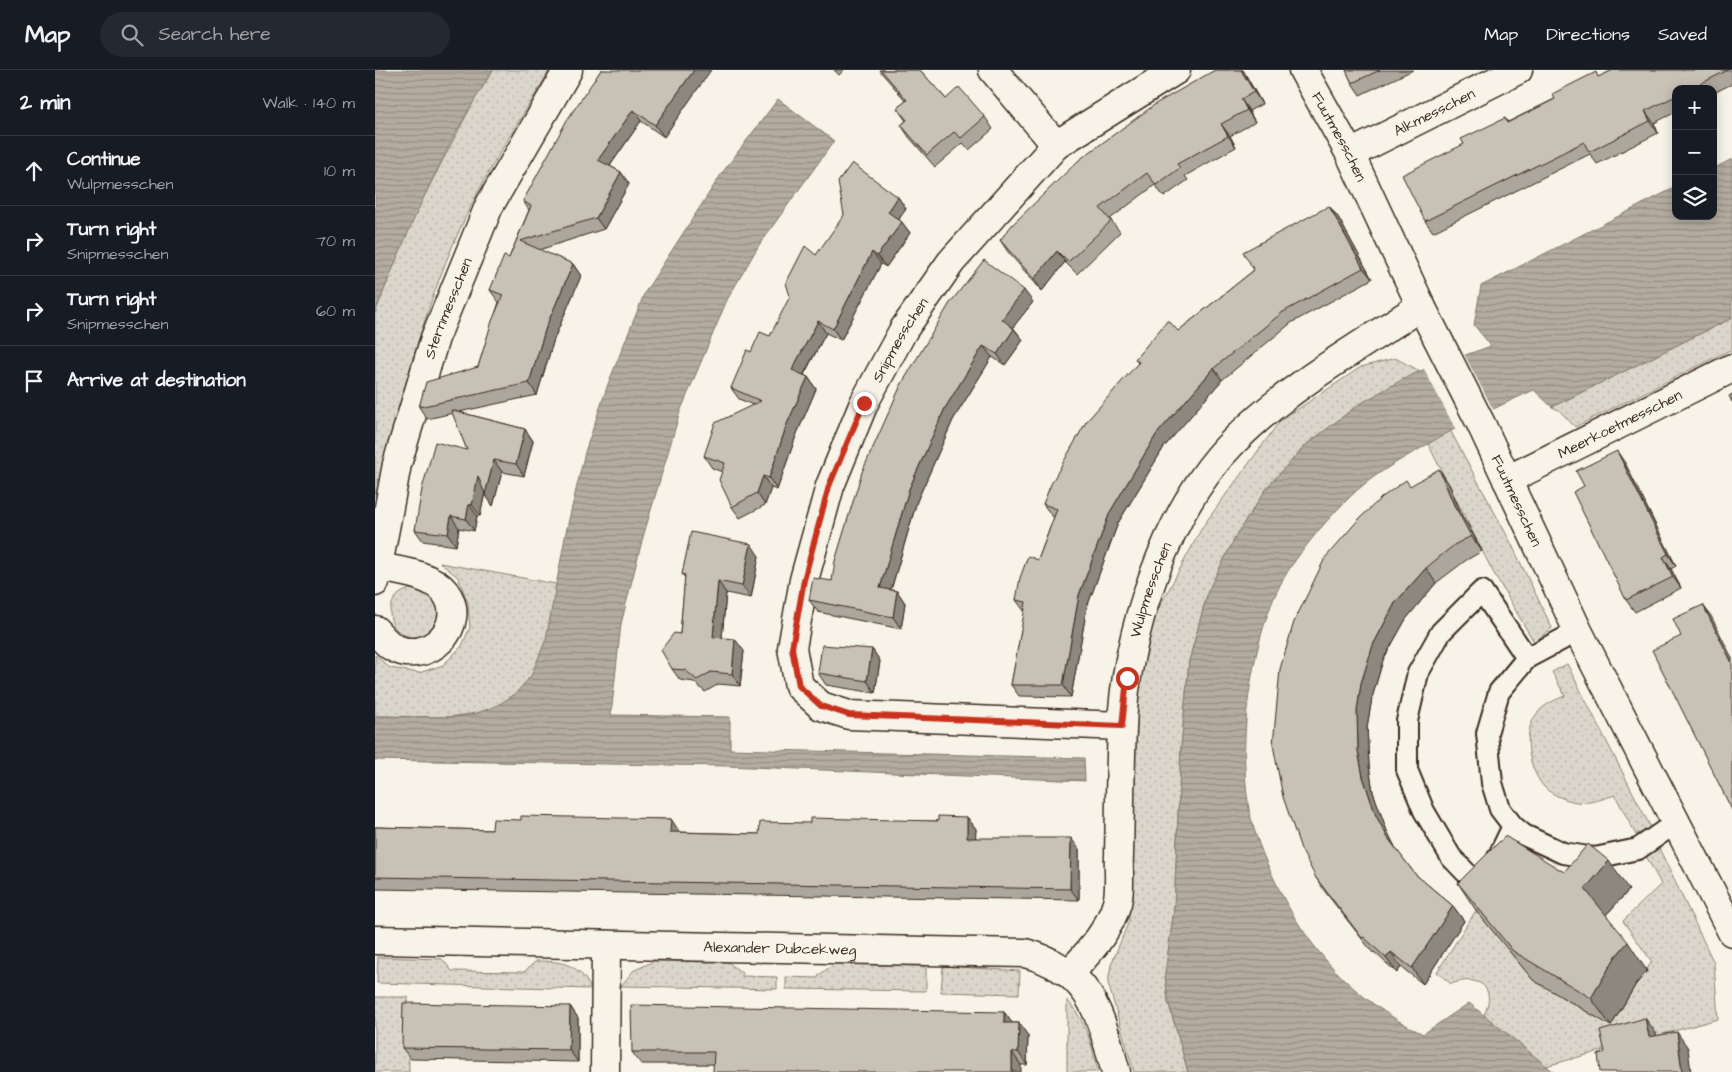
<!DOCTYPE html>
<html lang="en">
<head>
<meta charset="utf-8">
<style>
  :root { --surface:#171b24; --page:#242831; --text:#f1f3f6; --muted:#9ea1a6; --line:#363941 }
  body { margin:0; font-family:"Architects Daughter",sans-serif; background:var(--page); color:var(--text) }
  .controls { position:absolute; right:15px; top:15px; display:grid; overflow:hidden; border-radius:10px; box-shadow:0 2px 12px #0003 }
  .controls button { width:45px; height:45px; display:grid; place-items:center; padding:0; border:0; border-bottom:1px solid var(--line); background:var(--surface); color:var(--text); font:25px sans-serif }
  .stop { position:absolute; width:15px; height:15px; margin:-11px; border:4px solid #c8321e; border-radius:50%; background:#fff }
  .stop.end { background:#c8321e; border-color:#fff; box-shadow:0 1px 5px #0008 }
  .list { margin:0; padding:0; list-style:none }
  h2 { display:flex; justify-content:space-between; align-items:center; height:65px; margin:0; padding:0 20px; font-size:21px }
  h2 small { font-size:16px; font-weight:400; color:var(--muted) }
  .list li { display:grid; grid-template-columns:32px 1fr auto; gap:15px; align-items:center; box-sizing:border-box; height:70px; padding:0 20px; border-top:1px solid var(--line) }
  .list b { display:block; font-size:19px; white-space:nowrap }
  .list p { margin:0; font-size:16px; white-space:nowrap; color:var(--muted) }
  .list em { font-size:16px; font-style:normal; color:var(--muted) }
  .icon { flex:none; width:28px; height:28px; fill:none; stroke:currentColor; stroke-width:2; stroke-linecap:round; stroke-linejoin:round }
  .map { position:relative; flex:none; width:1357px; height:1002px; overflow:hidden }
  header { display:flex; align-items:center; gap:30px; box-sizing:border-box; height:70px; padding:0 25px; background:var(--surface); border-bottom:1px solid var(--line) }
  header strong { font-size:24px }
  nav { display:flex; gap:28px; margin-inline-start:auto; font-size:18px }
  .search { width:350px; height:45px; background:var(--page); display:flex; align-items:center; gap:12px; box-sizing:border-box; padding:0 18px; border-radius:28px; color:var(--muted); font-size:19px }
  main { display:flex }
  aside { flex:1; background:var(--surface) }
  .map>svg:first-child { display:block }
  .grass { fill:url(#grass-dots); stroke:#8b8074 }
  .water { fill:url(#water-rules); stroke:#84786c }
  .pier { fill:#f7f3e8 }
  .lines { fill:none; stroke-linecap:round; stroke-linejoin:round }
  .lane-casing { stroke:#3b2a1e; stroke-width:24 }
  .street-casing { stroke:#3b2a1e; stroke-width:31 }
  .secondary-casing { stroke:#3b2a1e; stroke-width:31 }
  .lane { stroke:#f7f3e8; stroke-width:20 }
  .street { stroke:#f7f3e8; stroke-width:28 }
  .secondary { stroke:#f7f3e8; stroke-width:28 }
  .wall { fill:#aca69d; stroke:#3b2a1e }
  .shaded-wall { fill:#8c877f; stroke:#3b2a1e }
  .building { fill:#c8c1b6; stroke:#3b2a1e }
  .route { stroke:#c8321e; stroke-width:6 }
  .labels { text-anchor:middle; stroke-width:5; stroke-linejoin:round; paint-order:stroke }
  .street-label { font-size:15px; fill:#3b2a1e; stroke:#f7f3e8 }
</style>
</head>
<body>
<header>
<strong>Map</strong>
<div class="search"><svg class="icon" aria-label="search" viewBox="0 0 24 24"><circle cx="10" cy="10" r="6"/><path d="M15 15l6 6"/></svg>Search here</div>
<nav><a>Map</a><a>Directions</a><a>Saved</a></nav>
</header>
<main>
<aside>
<h2>2 min<small>Walk · 140 m</small></h2>
<ul class="list">
<li><svg class="icon" aria-label="ahead" viewBox="0 0 24 24"><path d="M12 20V5M6 11l6-6 6 6"/></svg><div><b>Continue</b><p>Wulpmesschen</p></div><em>10 m</em></li>
<li><svg class="icon" aria-label="right" viewBox="0 0 24 24"><path d="M7 20v-9h11M14 6l5 5-5 5"/></svg><div><b>Turn right</b><p>Snipmesschen</p></div><em>70 m</em></li>
<li><svg class="icon" aria-label="right" viewBox="0 0 24 24"><path d="M7 20v-9h11M14 6l5 5-5 5"/></svg><div><b>Turn right</b><p>Snipmesschen</p></div><em>60 m</em></li>
<li><svg class="icon" aria-label="arrive" viewBox="0 0 24 24"><path d="M6 21V4h12l-3 4 3 4H6"/></svg><div><b>Arrive at destination</b></div></li>
</ul>
</aside>
<div class="map">
<svg width="1357" height="1002" viewBox="0 0 1357 1002">
  <defs>
    <pattern id="grass-dots" width="8" height="8" patternUnits="userSpaceOnUse" patternTransform="scale(1.25)"><rect width="8" height="8" fill="#dbd6cb"/><path d="M2 2h.1M6 6h.1" fill="none" stroke="#bdb8ae" stroke-width="1.8" stroke-linecap="round"/></pattern>
    <pattern id="water-rules" width="6" height="5" patternUnits="userSpaceOnUse" patternTransform="scale(1.25)"><rect width="6" height="5" fill="#b4aca0"/><path d="M0 2.5h6" fill="none" stroke="#948c82"/></pattern>
  </defs>
  <rect width="100%" height="100%" fill="#f7f3e8"/>
  <filter id="ink" filterUnits="userSpaceOnUse"><feTurbulence type="fractalNoise" baseFrequency=".02" numOctaves="2"/><feDisplacementMap in="SourceGraphic" scale="10" xChannelSelector="R" yChannelSelector="G"/><feConvolveMatrix kernelMatrix="1 2 1 2 8 2 1 2 1" color-interpolation-filters="sRGB"/></filter>
  <g filter="url(#ink)">
    <!-- grass -->
    <path class="grass" d="M118 0H175C144 52 110 103 85 159 46 244 25 337 0 427V243L35 153 100 29Z
      M1357 248V279L1200 357 1184 340 1177 337Z
      M1020 288 1045 301 983 335 931 375 894 415 863 462 833 521 814 591 806 677 799 839 790 904 793 931 813 1002H759L733 913 736 895 754 851 758 642 780 545 828 456 905 351 986 297Z
      M1075 360 1135 471 1177 558 1159 572 1117 500 1053 374Z
      M65 493 181 514C178 532 177 553 171 571 167 582 162 596 156 606 122 658 53 646 0 646V585L15 598 44 603 68 595 87 576 95 557 93 533 83 507Z
      M15 543a24 24 0 1 1 48 0a24 24 0 1 1-48 0Z
      M1192 594 1276 758 1261 765 1240 725C1227 729 1215 734 1202 732 1192 731 1176 724 1170 718 1155 702 1147 667 1159 648 1166 636 1177 631 1190 626L1177 602Z
      M1284 778 1339 893 1343 949 1171 996 1109 945C1123 916 1102 904 1076 914L1062 902 1100 842 1106 846 1158 910 1228 951 1277 892 1248 851 1286 814 1271 786Z
      M3 887 67 889 77 901 149 902 161 891C186 891 204 893 216 919L2 913Z
      M279 891 353 892 367 903V906L402 907V919L246 916 258 901Z
      M459 894 549 896 551 898V921L411 919V907L443 908 444 905Z
      M568 896 645 901 644 924 566 922Z
      M0 927H33L34 1002H0Z
      M692 930C711 951 717 975 723 1002H692Z"/>
    <!-- water -->
    <path class="water" d="M0 0H118C69 76 33 159 0 243Z
      M403 29 459 71 384 175 352 230 305 342 268 467 246 554 236 645 355 647V679L709 688 710 711 352 696 0 690V646L78 647 101 644 123 635 140 624 156 606 171 569 191 462 210 382 233 314 270 222 347 103Z
      M1357 89V248L1177 337 1159 320C1118 338 1080 358 1041 381 1018 394 994 408 975 427 954 447 934 471 917 495 894 528 883 572 876 611 869 652 867 697 874 739 879 764 889 788 900 811 932 879 979 930 1048 964L1094 933 1179 1002H813L793 931 790 904 799 839 806 677 814 591 833 521 863 462 894 415 931 375 983 335 1023 312 1045 301 1116 276 1099 255 1106 216 1301 117V146H1338V99Z"/>
    <!-- pier -->
    <path class="pier" d="M1089 284 1119 341 1081 360 1048 297Z"/>
    <g class="lines">
      <!-- lane casing -->
      <g class="lane-casing">
        <path id="lane" d="M1203 561 1152 588 1124 622 1112 663 1117 713 1125 739 1138 756 1149 765 1188 783 1220 788 1263 779 1302 752
          M1138 756 1116 802 1099 811 1076 787 1049 741 1032 700V651L1043 603 1066 562 1107 521 1152 588"/>
      </g>
      <!-- street casing -->
      <g class="street-casing">
        <g id="street">
          <path d="M618 0 681 75"/>
          <path id="s1" d="M928 0 975 84 1046 236 1106 354 1203 561 1357 862"/>
          <path id="s2" d="M975 84 1143 0"/>
          <path id="s3" d="M1132 410 1357 298"/>
          <path id="s4" d="M0 512 22 394 60 268 114 136 193 0"/>
          <path d="M0 560C5 565 10 572 16 576 52 599 95 554 70 522 56 504 23 501 3 497"/>
          <path id="s5" d="M747 656 474 645 446 636 424 616 417 578 429 510 455 416 489 333 529 259 576 192 681 75 801 0"/>
          <path id="s6" d="M695 903C714 882 734 861 742 833 746 819 743 800 744 785 745 743 745 701 747 659 749 567 792 438 859 371 913 317 982 278 1046 236"/>
          <path d="M230 1002 231 875"/>
        </g>
      </g>
      <!-- secondary casing -->
      <g class="secondary-casing">
        <g id="secondary">
          <path id="s7" d="M0 870 650 883C717 901 724 943 741 1002"/>
        </g>
      </g>
      <!-- lane -->
      <use href="#lane" class="lane"/>
      <!-- street -->
      <use href="#street" class="street"/>
      <!-- secondary -->
      <use href="#secondary" class="secondary"/>
    </g>
    <!-- wall -->
    <path class="wall" d="M226 0 330 8 289 67 266 51 235 96 246 102 254 114 229 159 164 180 198 194 206 206 179 269 162 325 84 342 150 359 158 371 149 406 127 402 118 436 110 423 105 446H102L99 461 84 458 81 476 48 471 40 460 92 380 78 343 52 349 44 337 103 297 124 232 123 231 115 220 134 188 154 140 148 131Z
      M459 0H469L464 5Z
      M504 0H545L571 29 610 47 618 59 594 80 588 73 560 97 534 67 526 55 531 51 522 38 531 31Z
      M840 0H868L887 34 874 41 880 52 855 66 861 77 810 106 813 110 789 127 780 115 735 149 745 162 702 204 690 192 667 221 633 182 625 170Z
      M971 0H1038L985 25 977 13Z
      M1238 0H1357V14L1338 23V19H1301V42L1279 53 1283 63 1222 94 1215 84 1058 162 1050 151 1089 74 1130 48 1133 52Z
      M523 127 531 139 524 149 535 163 511 197 506 194 466 270 451 263 429 305 433 307 441 319 421 366 402 420 396 418 390 435 365 448 357 437 347 402 337 398 329 386 378 335 364 329 356 318 376 282 395 266 441 185Z
      M954 136 963 147 997 209 916 253 847 310 789 377 743 453 712 537 696 627 644 626 636 615 650 542 641 530 663 490 679 447 677 446 668 434 763 293 760 289 803 261 879 200Z
      M658 232 638 257 648 270 630 295 617 287 578 350 542 431 516 520 522 521 530 533 526 559 443 542 434 530 457 511 526 315Z
      M1250 393 1301 496 1296 499 1306 518 1260 542 1251 530 1209 416Z
      M1074 414 1088 448 1093 455 1107 481 1090 491 1061 513 1031 549 1008 590 997 628 992 657 994 696 998 722 1012 761 1021 779 1040 804 1078 836 1089 851 1048 914 1026 897 1022 903 999 882 998 883 951 823 941 808 1035 416Z
      M384 486 376 528 351 523 347 568 369 581 365 616 344 614 330 622 319 612 305 610 297 599 305 564 310 508 307 504Z
      M497 579 505 591 500 623 451 615 443 603Z
      M592 747 601 759 600 768 704 779V830L0 819V757L117 760 146 750 296 749 304 762 384 764 435 753 563 751Z
      M1189 802 1254 820 1231 845 1272 901 1261 914 1236 956 1158 910 1102 842 1083 813Z
      M195 936 203 948V992L36 989 27 978Z
      M629 942 637 953H644L653 966 652 995 266 994 257 982Z"/>
    <!-- shaded-wall -->
    <path class="shaded-wall" d="M319 0H336L289 67 280 55Z
      M866 0H868L887 34 879 22Z
      M866 29 874 41 880 52 872 40Z
      M258 40 266 51 231 101 223 90Z
      M1270 41 1279 53 1283 63 1275 51Z
      M846 54 855 66 861 77 853 66Z
      M246 102 254 114 229 159 221 148Z
      M523 127 531 139 521 153 513 142Z
      M954 136 963 147 997 209 988 198Z
      M527 152 535 163 511 197 502 186Z
      M682 181 690 192 667 221 659 209Z
      M497 182 506 194 466 270 458 259Z
      M198 194 206 206 179 269 162 325 154 313 171 257Z
      M649 220 658 232 635 261 627 249Z
      M443 251 451 263 425 311 417 300Z
      M639 259 648 270 630 295 622 284Z
      M608 276 617 287 578 350 542 431 513 530 505 518 534 419 570 338Z
      M839 298 847 310 789 377 743 453 712 537 696 627 688 615 704 525 735 442 781 365Z
      M433 307 441 319 421 366 402 420 394 408 412 354Z
      M150 359 158 371 149 406 141 394Z
      M1242 381 1250 393 1301 496 1293 484Z
      M119 390 127 402 118 436 110 424Z
      M1064 399 1074 414 1088 448 1093 455 1107 481 1096 466 1081 440Z
      M103 406 111 417 105 446 97 435Z
      M388 406 396 418 390 435 382 423Z
      M94 434 102 446 99 461 91 449Z
      M76 446 84 458 81 476 73 464Z
      M376 474 384 486 376 528 367 516Z
      M1288 487 1296 499 1306 518 1298 507Z
      M1051 498 1061 513 1031 549 1008 590 997 628 992 657 994 696 998 722 1012 761 1023 783 1013 768 1001 746 988 707 983 681 982 641 986 613 998 575 1020 533Z
      M343 511 351 523 346 579 338 567Z
      M522 521 530 533 526 559 518 547Z
      M1328 535 1336 546 1357 588V593Z
      M360 569 369 581 365 616 357 604Z
      M497 579 505 591 500 623 492 611Z
      M592 747 601 759 600 779 592 768Z
      M296 749 304 761V774L295 762Z
      M696 768 704 779V830L695 819Z
      M1234 791 1254 820 1229 847 1210 819Z
      M1078 836 1089 851 1048 914 1037 898Z
      M1253 872 1272 901 1261 914 1236 956 1216 928 1241 886Z
      M1016 882 1026 897 1022 903 1011 888Z
      M195 936 203 948V992L194 980Z
      M629 942 638 954 629 953Z
      M1270 948 1281 963 1285 982 1274 967Z
      M644 953 653 966 652 995 643 982Z
      M1302 962 1313 978 1316 1002H1307Z
      M637 982 646 995V1002H637Z"/>
    <!-- building -->
    <path class="building" d="M226 0H319L280 55 258 40 223 90 246 102 221 148 145 171 198 194 171 257 154 313 44 337 51 312 103 297 117 251 128 225 115 220 129 186 134 188 156 136 148 131 192 50Z
      M506 0H545L571 29 584 17 610 47 586 68 579 62 552 85 526 55 532 50 522 38 532 30Z
      M840 0H866L879 22 866 29 872 40 846 54 853 66 802 94 805 98 781 115 772 103 725 138 736 151 693 192 682 181 659 209 625 170 637 155 704 90 782 33Z
      M971 0H1005L977 13Z
      M1238 0H1353L1315 19H1301V26L1270 41 1275 51 1214 82 1209 72 1050 151 1027 105 1089 74 1086 69 1130 48 1132 53 1180 29 1177 24 1221 2 1223 7Z
      M477 93 523 127 513 142 527 152 502 186 497 182 458 259 443 251 417 300 433 307 412 354 394 408 388 406 382 423 357 437 344 410 350 393 329 386 340 353 386 331 356 318 372 280 376 282 385 262 395 266 415 226 411 213 430 176 441 185 469 145 463 112Z
      M954 136 988 198 908 242 839 298 781 365 735 442 704 525 688 615H636L651 532 641 530 645 508 653 486 663 490 682 439 668 434 676 414 711 352 764 292 760 289 793 250 803 261 879 200 868 182Z
      M609 190 649 220 627 249 639 259 622 284 608 276 570 338 534 419 505 518 522 521 518 547 434 530 438 508 457 511 460 491 487 402 526 315 575 233Z
      M1357 324V332L1354 326Z
      M76 340 150 359 141 394 119 390 110 424 103 406 97 435 94 434 91 449 76 446 73 464 40 460 47 419 60 372 92 380Z
      M1242 381 1293 484 1288 487 1298 507 1251 530 1198 422 1209 416 1201 401Z
      M1064 399 1081 440H1082L1096 466 1079 475 1051 498 1020 533 998 575 986 613 982 641 983 681 988 707 1001 746 1013 768 1040 804 1078 836 1037 898 1016 882 1011 888 989 867 987 868 941 808 926 779 908 727 898 675 905 599 919 552 950 488 984 449 1006 428 1031 410 1035 416Z
      M316 462 376 474 367 516 343 511 338 567 360 569 357 604 336 602 322 610 310 600 297 599 286 580 299 563 305 564 310 505 307 504Z
      M1328 535 1357 593V740L1277 580 1306 566 1298 549Z
      M447 575 497 579 492 611 443 603Z
      M146 746 296 749 295 762 384 764 385 752 435 753V748L563 751V746L592 747V768H696L695 819 0 807V757L117 760 118 749 146 750Z
      M1130 766 1189 802 1213 774 1234 791 1210 819 1253 872 1241 886 1216 928 1138 881 1083 813Z
      M28 933 195 936 194 980 27 978Z
      M256 935 629 942V953H644L643 982H637V1002H338L339 982H257Z
      M1270 948 1274 967 1302 962 1307 1002H1225L1223 984 1230 982 1225 961Z"/>
  </g>
  <g class="lines" filter="url(#ink)">
    <!-- route -->
    <path class="route" d="M489 333 454 416 429 510 417 578 424 616 446 636 474 645 747 656 752 608"/>
  </g>
  <g class="labels">
    <!-- street labels -->
    <g class="street-label">
      <text dy="5" stroke="none"><textPath href="#s2" startOffset="94">Alkmesschen</textPath></text>
      <text dy="5" stroke="none"><textPath href="#s1" startOffset="76">Fuutmesschen</textPath></text>
      <text dy="5" stroke="none"><textPath href="#s4" startOffset="284">Sternmesschen</textPath></text>
      <text dy="5" stroke="none"><textPath href="#s5" startOffset="700">Snipmesschen</textPath></text>
      <text dy="5" stroke="none"><textPath href="#s3" startOffset="126">Meerkoetmesschen</textPath></text>
      <text dy="5" stroke="none"><textPath href="#s1" startOffset="481">Fuutmesschen</textPath></text>
      <text dy="5" stroke="none"><textPath href="#s6" startOffset="402">Wulpmesschen</textPath></text>
      <text dy="5" stroke="none"><textPath href="#s7" startOffset="405">Alexander Dubcekweg</textPath></text>
    </g>
  </g>
</svg>
<div class="controls">
<button>+</button>
<button>−</button>
<button><svg class="icon" aria-label="layers" viewBox="0 0 24 24"><path d="M12 4l9 5-9 5-9-5zM3 14l9 5 9-5"/></svg></button>
</div>
<div class="stop" style="left:752px;top:608px"></div>
<div class="stop end" style="left:489px;top:333px"></div>
</div>
</main>
</body>
</html>
